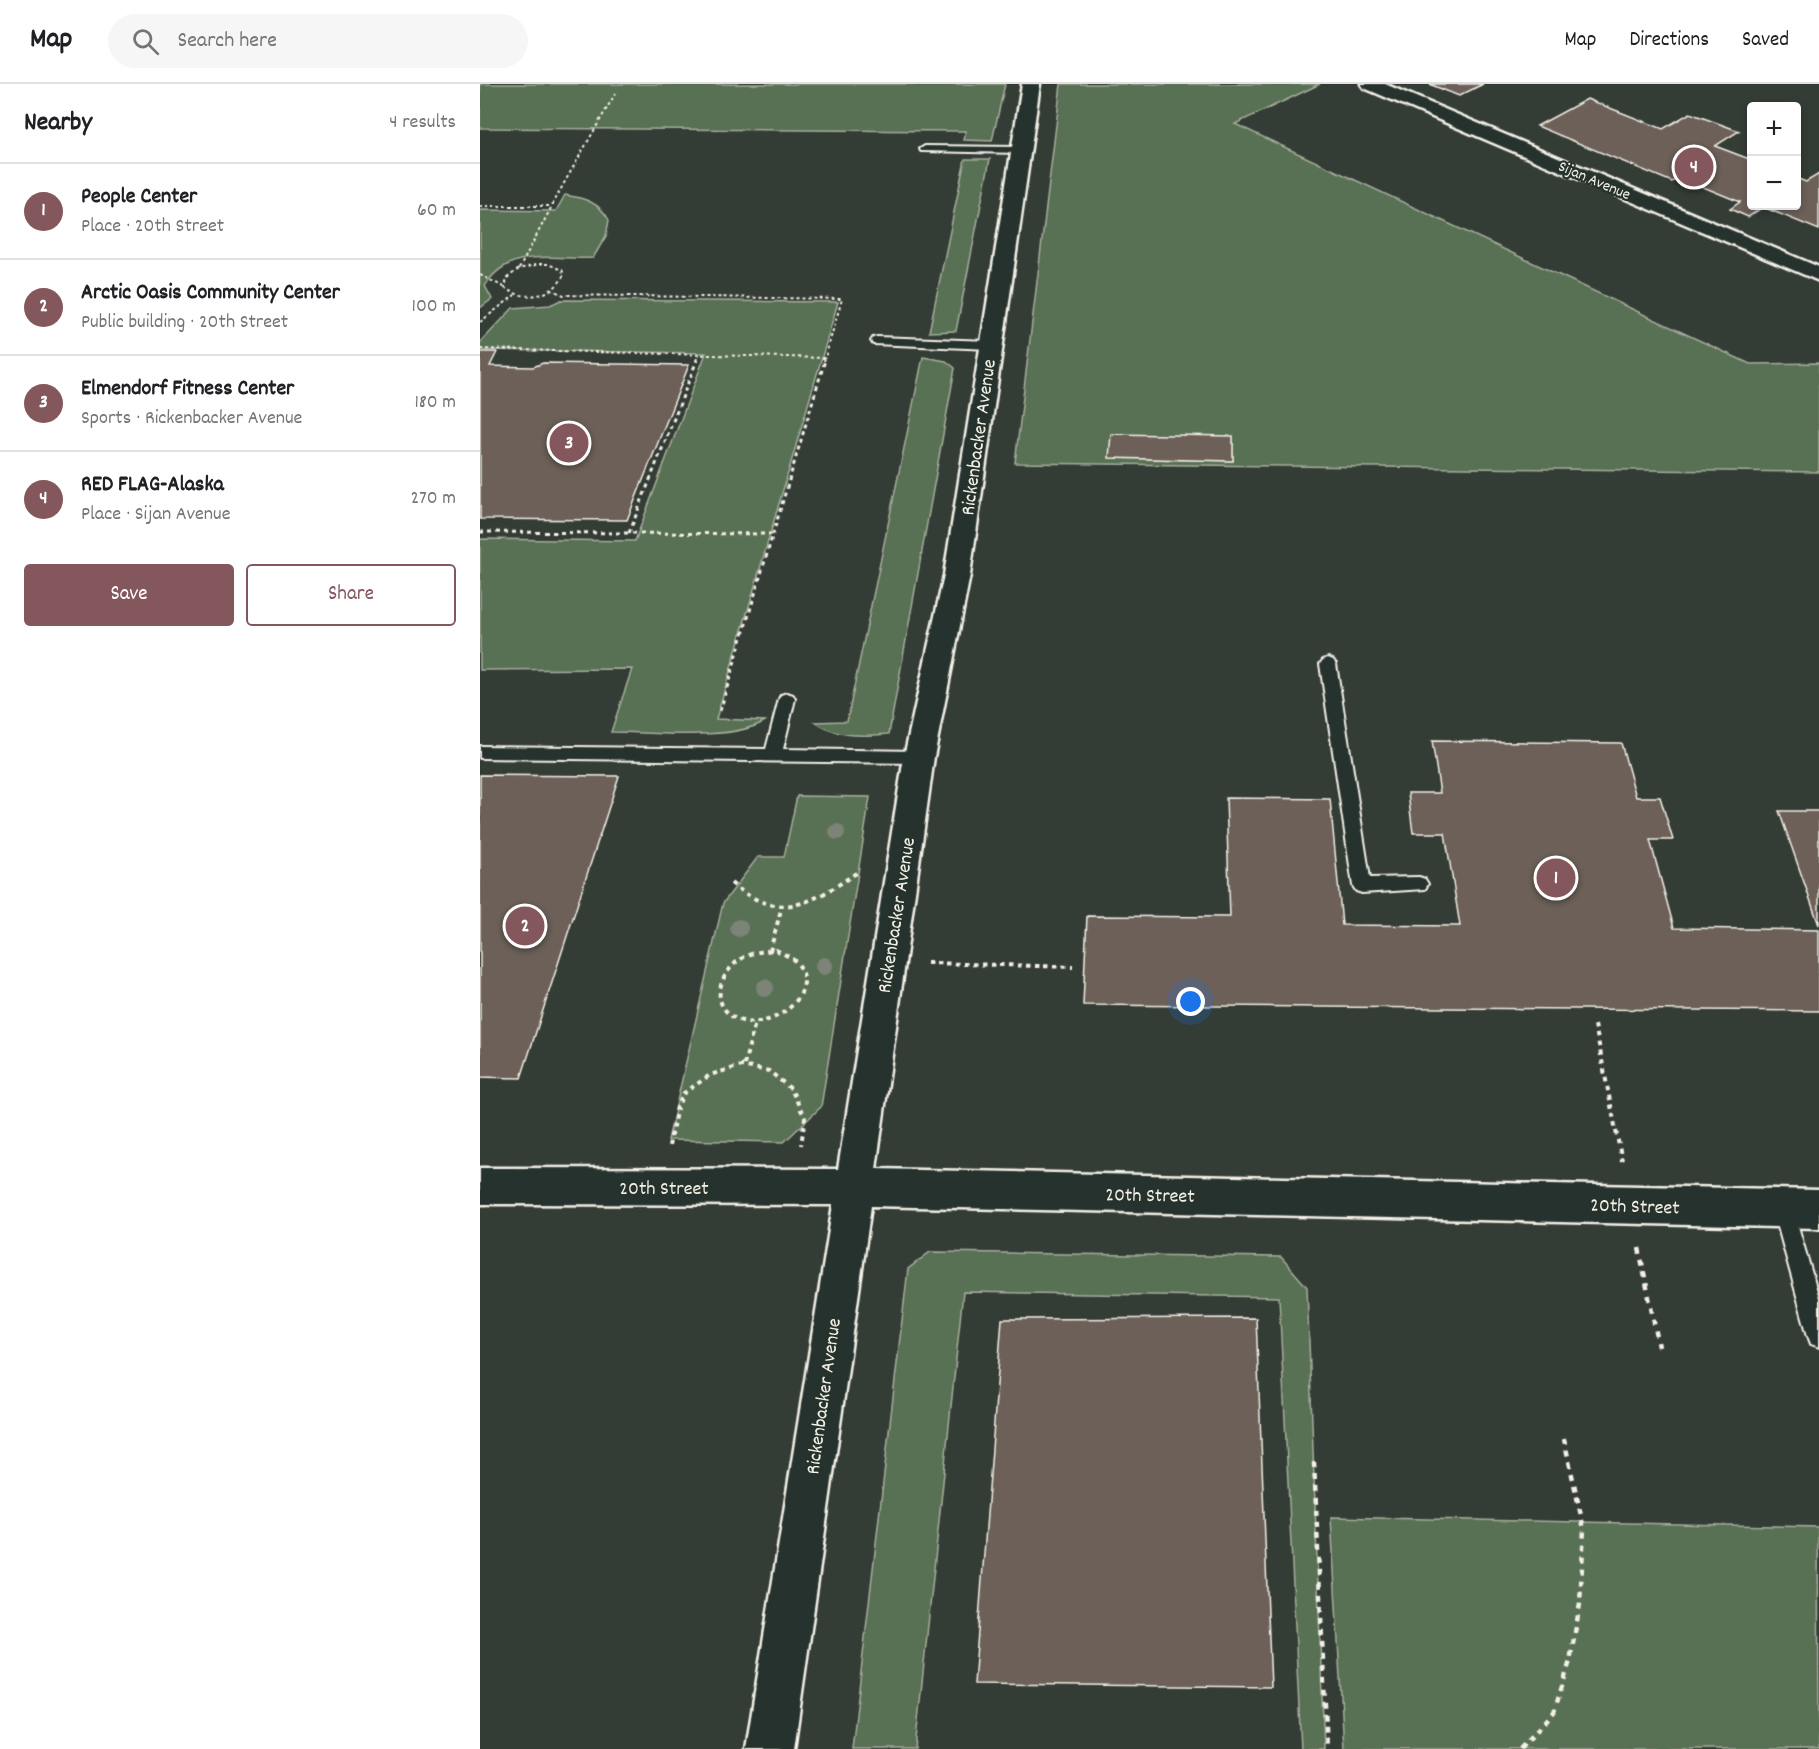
<!DOCTYPE html>
<html lang="en">
<head>
<meta charset="utf-8">
<style>
  :root { --surface:#fff; --page:#f6f6f6; --text:#202124; --muted:#757577; --line:#e0e0e0; --accent:#84575d }
  body { margin:0; font-family:Dekko,sans-serif; background:var(--page); color:var(--text) }
  .controls { position:absolute; right:18px; top:18px; display:grid; overflow:hidden; border-radius:6px; box-shadow:0 3px 9px #0003 }
  .controls button { width:54px; height:54px; display:grid; place-items:center; padding:0; border:0; border-bottom:2px solid var(--line); background:var(--surface); color:var(--text); font:30px sans-serif }
  .you { position:absolute; left:711px; top:918px; width:21px; height:21px; margin:-15px; border:4px solid #fff; border-radius:50%; background:#1a73e8; box-shadow:0 0 0 9px #1a73e833 }
  .badge { display:grid; place-items:center; width:39px; height:39px; border-radius:50%; background:var(--accent); color:#fff; font-size:20px; font-weight:700 }
  .pin { position:absolute; translate:-50% -50%; border:3px solid #fff; box-shadow:0 2px 6px #0006 }
  .list { margin:0; padding:0; list-style:none }
  h2 { display:flex; justify-content:space-between; align-items:center; height:78px; margin:0; padding:0 24px; font-size:26px }
  h2 small { font-size:20px; font-weight:400; color:var(--muted) }
  .list li { display:grid; grid-template-columns:39px 1fr auto; gap:18px; align-items:center; box-sizing:border-box; height:96px; padding:0 24px; border-top:2px solid var(--line) }
  .list b { display:block; font-size:22px; white-space:nowrap }
  .list p { margin:0; font-size:20px; white-space:nowrap; color:var(--muted) }
  .list em { font-size:20px; font-style:normal; color:var(--muted) }
  .actions { display:flex; gap:12px; padding:18px 24px }
  .actions a { flex:1; padding:14px 0; border:2px solid var(--accent); border-radius:6px; text-align:center; font-size:21px; color:var(--accent) }
  .actions .main { background:var(--accent); color:#fff }
  .icon { flex:none; width:33px; height:33px; fill:none; stroke:currentColor; stroke-width:2; stroke-linecap:round; stroke-linejoin:round }
  .map { position:relative; flex:none; width:1339px; height:1665px; overflow:hidden }
  header { display:flex; align-items:center; gap:36px; box-sizing:border-box; height:84px; padding:0 30px; background:var(--surface); border-bottom:2px solid var(--line) }
  header strong { font-size:28px }
  nav { display:flex; gap:33px; margin-inline-start:auto; font-size:21px }
  .search { width:420px; height:54px; background:var(--page); display:flex; align-items:center; gap:15px; box-sizing:border-box; padding:0 21px; border-radius:33px; color:var(--muted); font-size:22px }
  main { display:flex }
  aside { flex:1; background:var(--surface) }
  .map>svg:first-child { display:block }
  .green { fill:#596f53; stroke:#a6b09e; stroke-width:1.5; fill-rule:evenodd }
  .building { fill:#6c6058; stroke:#f4f1e8; stroke-width:1.5 }
  .lines { fill:none; stroke-linecap:round; stroke-linejoin:round }
  .lane-casing { stroke:#f4f1e8; stroke-width:4 }
  .street-casing { stroke:#f4f1e8; stroke-width:5 }
  .path-far3 { stroke:#f4f1e8; stroke-width:2; stroke-dasharray:3 3; stroke-linecap:butt }
  .path-far2 { stroke:#f4f1e8; stroke-width:3; stroke-dasharray:4 4; stroke-linecap:butt }
  .path-far1 { stroke:#f4f1e8; stroke-width:4; stroke-dasharray:4.5 4.5; stroke-linecap:butt }
  .path { stroke:#f4f1e8; stroke-width:4.5; stroke-dasharray:6 6; stroke-linecap:butt }
  .lane { fill:#26332d; fill-rule:evenodd }
  .street { fill:#26332d; fill-rule:evenodd }
  .tree { fill:#7c8377 }
  .labels { text-anchor:middle; stroke-width:4.5; stroke-linejoin:round; paint-order:stroke }
  .far-street-label { font-size:16px; fill:#f4f1e8; stroke:#26332d }
  .street-label { font-size:20px; fill:#f4f1e8; stroke:#26332d }
</style>
</head>
<body>
<header>
<strong>Map</strong>
<div class="search"><svg class="icon" aria-label="search" viewBox="0 0 24 24"><circle cx="10" cy="10" r="6"/><path d="M15 15l6 6"/></svg>Search here</div>
<nav><a>Map</a><a>Directions</a><a>Saved</a></nav>
</header>
<main>
<aside>
<h2>Nearby<small>4 results</small></h2>
<ul class="list">
<li><span class="badge">1</span><div><b>People Center</b><p>Place · 20th Street</p></div><em>60 m</em></li>
<li><span class="badge">2</span><div><b>Arctic Oasis Community Center</b><p>Public building · 20th Street</p></div><em>100 m</em></li>
<li><span class="badge">3</span><div><b>Elmendorf Fitness Center</b><p>Sports · Rickenbacker Avenue</p></div><em>180 m</em></li>
<li><span class="badge">4</span><div><b>RED FLAG-Alaska</b><p>Place · Sijan Avenue</p></div><em>270 m</em></li>
</ul>
<div class="actions"><a class="main">Save</a><a>Share</a></div>
</aside>
<div class="map">
<svg width="1339" height="1665" viewBox="0 0 1339 1665">
  <rect width="100%" height="100%" fill="#343c36"/>
  <filter id="ink" filterUnits="userSpaceOnUse"><feTurbulence type="fractalNoise" baseFrequency=".0167" numOctaves="2"/><feDisplacementMap in="SourceGraphic" scale="12" xChannelSelector="R" yChannelSelector="G"/><feConvolveMatrix kernelMatrix="1 2 1 2 8 2 1 2 1" color-interpolation-filters="sRGB"/></filter>
  <g filter="url(#ink)">
    <!-- green -->
    <path class="green" d="M0 0H525L512 57 484 56 486 47 0 44Z
      M581 0H840L755 40 1270 280 1339 279V388L535 379ZM753 353V377L629 374Z
      M485 75H510L476 247 449 248Z
      M85 111C105 114 120 119 129 136L126 152 113 174C75 176 29 162 5 202L12 215 0 224V126L76 127Z
      M81 216 358 218 236 635 285 637C251 658 171 648 131 648L152 585 0 586V455L155 457 226 269 0 266V259L33 224 70 221Z
      M443 273 466 277 475 284 409 650C383 652 356 654 335 638L367 637Z
      M317 712 390 713 341 1023 304 1058 188 1056 243 819 278 773H304Z
      M450 1168 801 1173 827 1203 844 1665H821L799 1213 483 1208 435 1665H372L428 1185Z
      M851 1433 1338 1443 1339 1665H864Z"/>
    <!-- building -->
    <path class="building" d="M949 0H1003L979 12Z
      M1107 15 1183 45 1210 29 1259 47 1235 62 1272 76V122H1316V94L1326 98 1339 90V146L1283 123 1268 133 1250 125 1260 118 1199 93 1192 98 1057 42Z
      M0 268H17L10 282 53 283 63 279 209 281 147 436 0 435Z
      M631 350 753 352V377L629 374Z
      M952 657 1141 659 1156 713H1180L1193 756H1170L1194 844 1339 846V927L603 921 607 832 750 833 746 714 850 715 862 841 980 842 965 749H933L928 709H960Z
      M0 691 139 692 41 994 0 993Z
      M1299 727H1339V841Z
      M776 1234 791 1603 494 1600 522 1235Z"/>
    <g class="lines">
      <!-- lane casing -->
      <g class="lane-casing">
        <path id="lane" d="M445 62 540 63 545 66 540 69 441 67 440 65Z
          M397 253 510 257 516 261 510 265 393 260 391 257 393 254Z
          M848 574 853 576 856 580 890 794 939 793 945 795 948 800 945 805 882 809 876 807 873 802 840 580 843 576Z
          M307 609 313 611 315 615 303 665 439 667 445 669 447 673 445 677 439 679 0 674V662L286 665 299 615 301 611Z
          M1303 1115 1310 1118 1313 1125 1339 1214V1263L1331 1260 1328 1252 1293 1125 1296 1118Z"/>
      </g>
      <!-- street casing -->
      <g class="street-casing">
        <path id="street" d="M542 0H560L490 491 454 673 396 1085 1339 1106V1144L391 1122 314 1665H266L353 1121 0 1120V1084L358 1085 424 673 464 491Z
          M881 0H905L1339 183V197L884 4Z"/>
      </g>
      <!-- path-far3 -->
      <path class="path-far3" d="M0 122H72
        M59 180H68L82 186 84 190C75 213 44 218 25 204L27 194 39 185Z
        M39 185 83 101 135 10
        M0 191 24 203
        M0 238 35 211
        M0 265 345 274 362 215 84 211 72 206
        M216 277 218 272
        M344 277 345 274"/>
      <!-- path-far2 -->
      <path class="path-far2" d="M0 448 293 450
        M149 449 217 276
        M240 627 345 276"/>
      <!-- path-far1 -->
      <path class="path-far1" d="M251 799C301 840 332 819 379 787
        M296 866C302 869 311 873 316 878 347 910 281 958 249 930 230 914 243 886 261 875 271 868 284 867 296 866Z
        M290 867 302 822
        M447 879 593 883
        M1115 941 1142 1077
        M264 981 275 939
        M189 1062 197 1023 204 1009 230 991 261 982 289 987 311 1005 325 1034 321 1061"/>
      <!-- path -->
      <path class="path" d="M1159 1164 1179 1263
        M834 1378 847 1665
        M1040 1665 1074 1628 1090 1577 1100 1520 1104 1445 1084 1355"/>
      <!-- lane -->
      <use href="#lane" class="lane"/>
      <!-- street -->
      <use href="#street" class="street"/>
    </g>
    <!-- trees -->
    <g class="tree">
      <circle cx="357" cy="748" r="8"/>
      <circle cx="259" cy="844" r="9"/>
      <circle cx="344" cy="882" r="9"/>
      <circle cx="285" cy="904" r="9"/>
    </g>
  </g>
  <g class="labels">
    <!-- far-street labels -->
    <g class="far-street-label">
      <text transform="translate(1115 95) rotate(23)" y="6">Sijan Avenue</text>
    </g>
    <!-- street labels -->
    <g class="street-label">
      <text transform="translate(497 353) rotate(-82)" y="7">Rickenbacker Avenue</text>
      <text transform="translate(415 831) rotate(-81)" y="7">Rickenbacker Avenue</text>
      <text x="184" y="1110">20th Street</text>
      <text transform="translate(670 1110) rotate(1)" y="7">20th Street</text>
      <text transform="translate(1155 1121) rotate(2)" y="7">20th Street</text>
      <text transform="translate(342 1312) rotate(-82)" y="7">Rickenbacker Avenue</text>
    </g>
  </g>
</svg>
<div class="controls">
<button>+</button>
<button>−</button>
</div>
<div class="you"></div>
<div class="pin badge" style="left:1076px;top:794px">1</div>
<div class="pin badge" style="left:45px;top:842px">2</div>
<div class="pin badge" style="left:89px;top:359px">3</div>
<div class="pin badge" style="left:1214px;top:83px">4</div>
</div>
</main>
</body>
</html>
